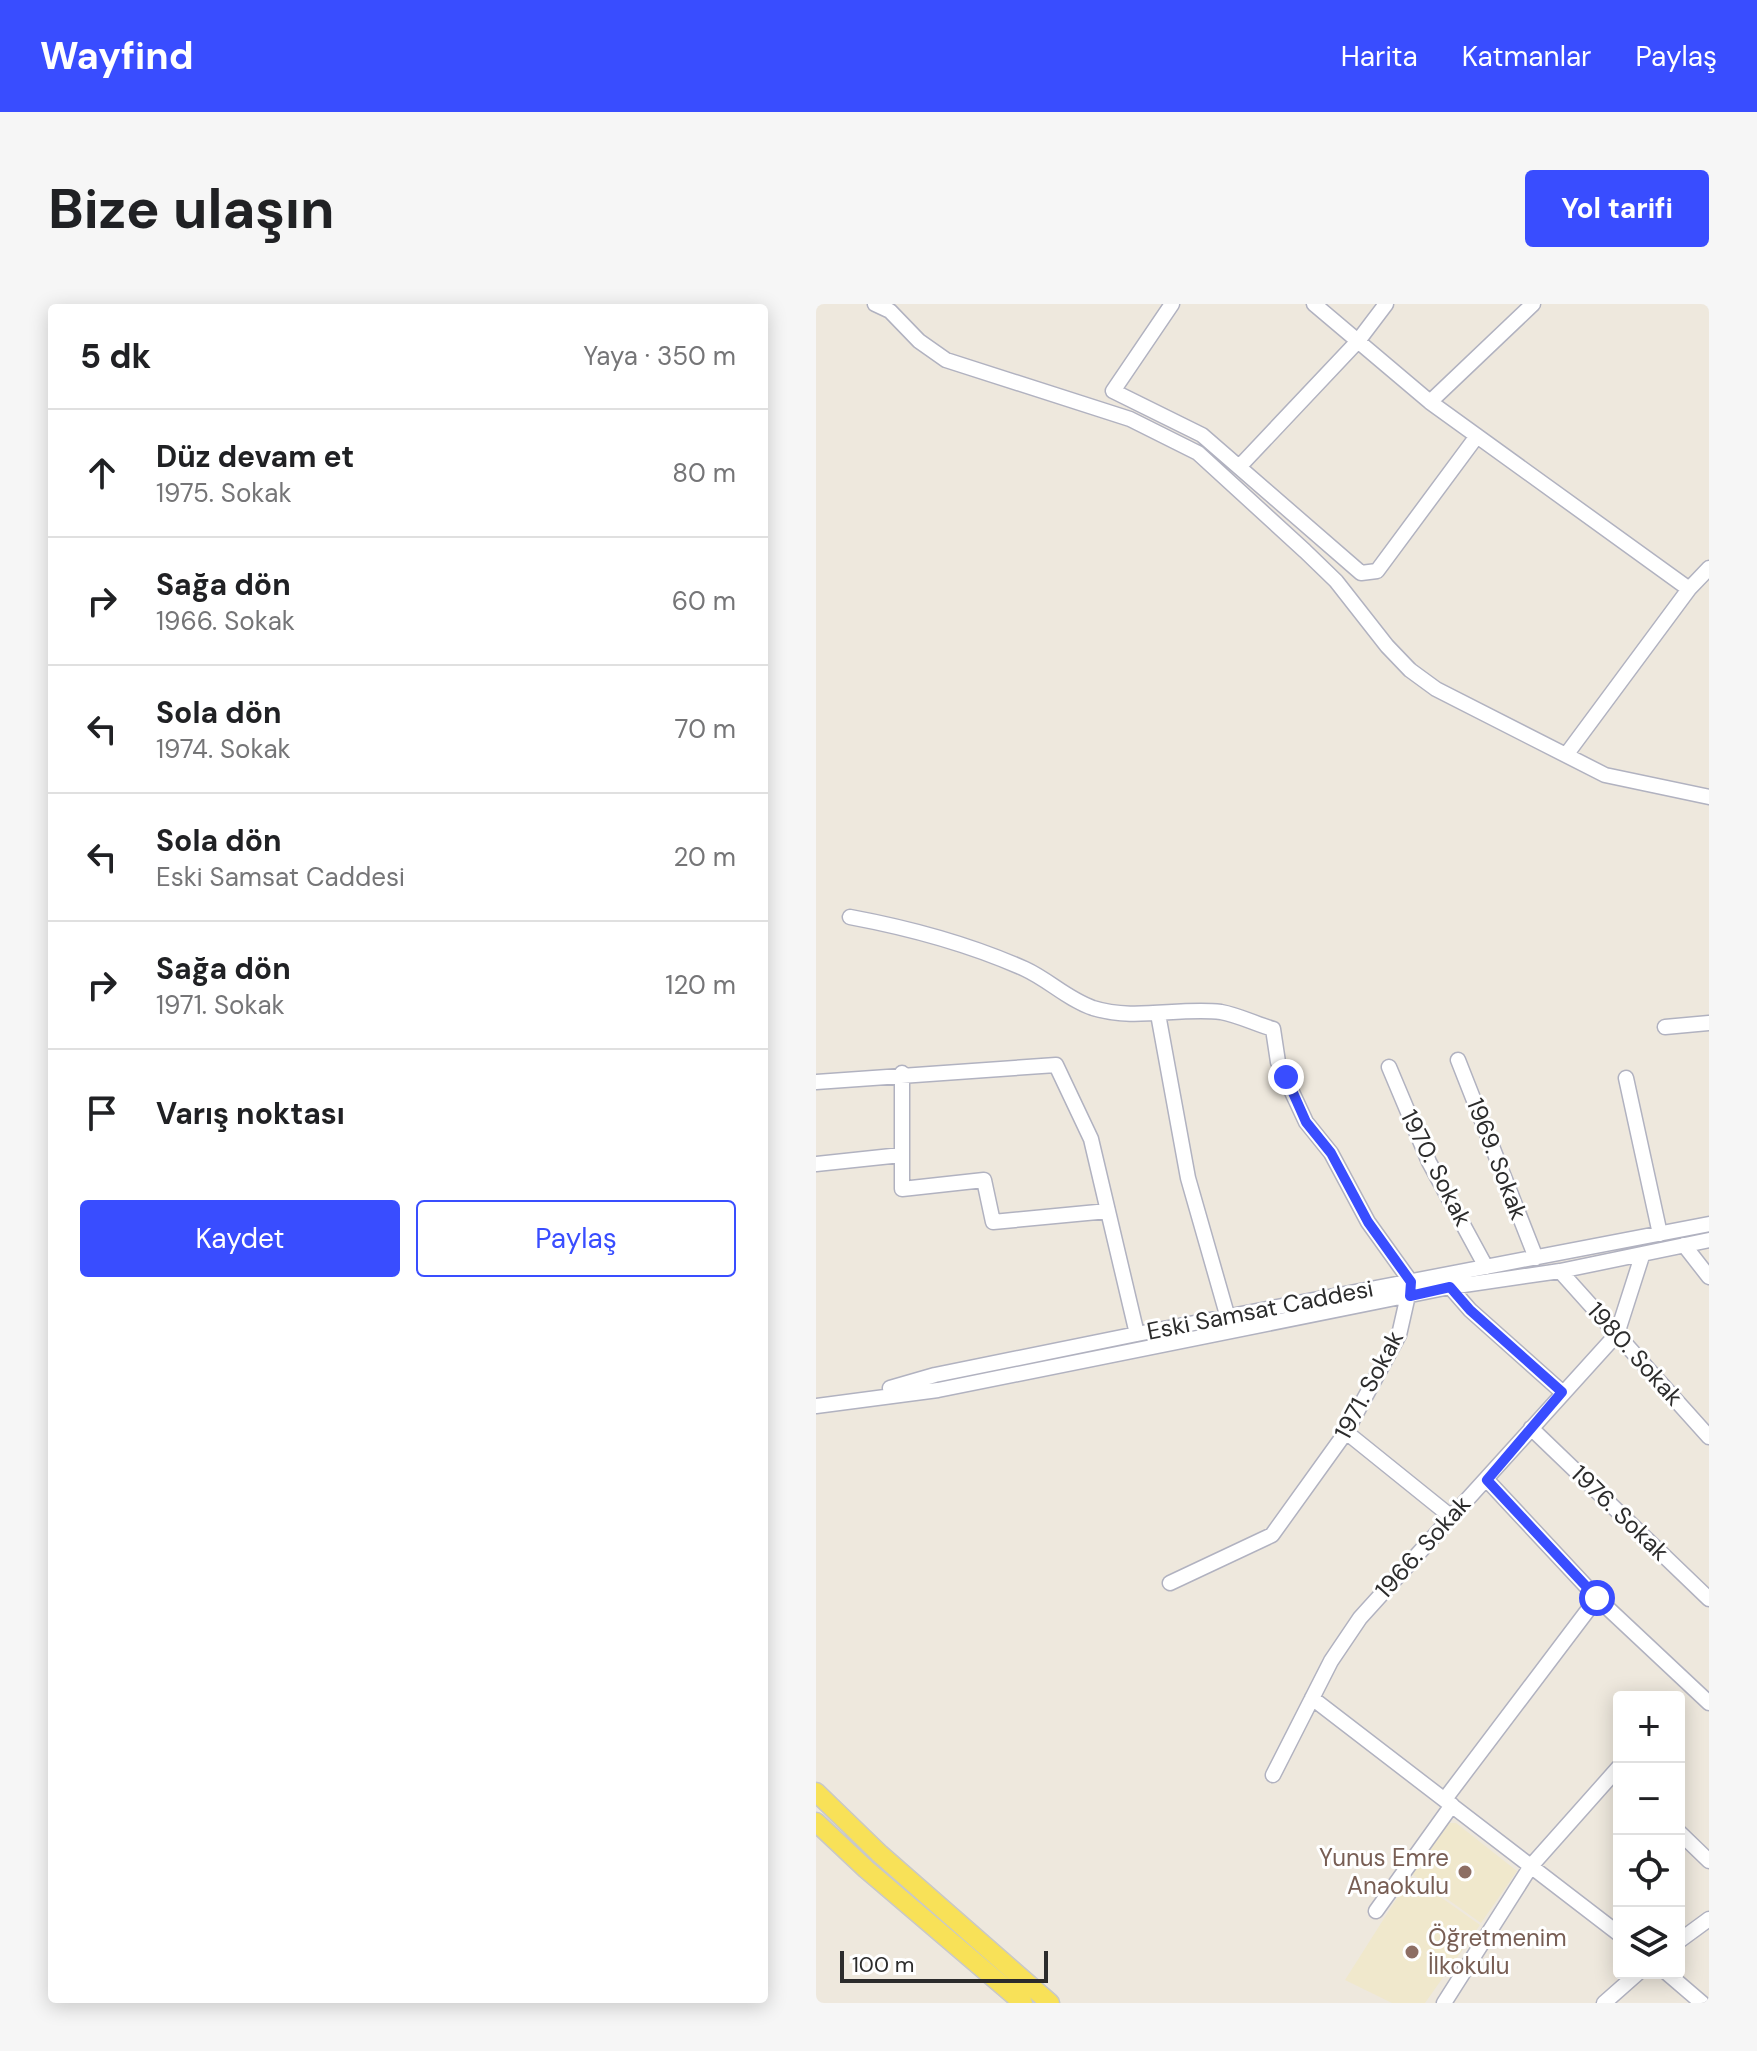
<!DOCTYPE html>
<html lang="tr">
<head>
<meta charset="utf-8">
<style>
  :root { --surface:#fff; --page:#f6f6f6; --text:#202124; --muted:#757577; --line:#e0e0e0; --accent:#394dff }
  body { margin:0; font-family:"DM Sans",sans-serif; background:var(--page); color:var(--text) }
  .controls { position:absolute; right:24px; bottom:24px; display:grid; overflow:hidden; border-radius:8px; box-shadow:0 4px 20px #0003 }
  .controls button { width:72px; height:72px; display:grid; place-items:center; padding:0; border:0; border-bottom:2px solid var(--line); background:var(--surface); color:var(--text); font:40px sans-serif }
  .scale { position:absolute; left:24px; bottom:20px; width:208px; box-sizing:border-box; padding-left:8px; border:4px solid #2c2c2c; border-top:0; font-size:22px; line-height:28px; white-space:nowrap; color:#2c2c2c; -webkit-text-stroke:6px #fff; paint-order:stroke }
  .stop { position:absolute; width:24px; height:24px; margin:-18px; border:6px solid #394dff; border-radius:50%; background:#fff }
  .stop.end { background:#394dff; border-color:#fff; box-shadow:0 2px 8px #0008 }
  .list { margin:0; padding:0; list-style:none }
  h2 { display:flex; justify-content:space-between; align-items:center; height:104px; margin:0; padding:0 32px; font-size:34px }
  h2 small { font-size:26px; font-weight:400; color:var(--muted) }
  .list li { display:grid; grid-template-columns:52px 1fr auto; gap:24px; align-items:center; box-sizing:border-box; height:128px; padding:0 32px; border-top:2px solid var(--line) }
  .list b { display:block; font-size:30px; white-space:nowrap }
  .list p { margin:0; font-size:26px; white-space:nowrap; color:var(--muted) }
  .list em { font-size:26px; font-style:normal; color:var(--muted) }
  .actions { display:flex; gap:16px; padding:24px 32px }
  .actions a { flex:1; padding:18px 0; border:2px solid var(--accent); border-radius:8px; text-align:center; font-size:28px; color:var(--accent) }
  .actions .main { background:var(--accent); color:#fff }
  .icon { flex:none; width:44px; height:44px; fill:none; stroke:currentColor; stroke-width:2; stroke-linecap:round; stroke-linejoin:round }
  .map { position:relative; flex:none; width:893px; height:1699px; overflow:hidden; border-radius:8px }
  header { display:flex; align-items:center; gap:48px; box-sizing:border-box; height:112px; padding:0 40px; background:var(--accent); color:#fff }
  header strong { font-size:38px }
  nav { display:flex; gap:44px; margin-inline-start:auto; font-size:28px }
  .intro { display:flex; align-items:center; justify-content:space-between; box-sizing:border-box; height:192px; padding:0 48px }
  h1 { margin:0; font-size:56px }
  .button { padding:20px 36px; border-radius:8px; background:var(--accent); color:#fff; font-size:28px; font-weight:700 }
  main { display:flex; gap:48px; padding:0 48px }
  aside { flex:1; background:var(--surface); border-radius:8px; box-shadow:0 4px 20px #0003 }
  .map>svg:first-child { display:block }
  .education { fill:#f0e8cc }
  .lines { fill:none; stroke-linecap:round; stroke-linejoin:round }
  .minor-casing { stroke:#b1b2c0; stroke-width:17 }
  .major-casing { stroke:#c8c8c8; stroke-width:21 }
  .minor { stroke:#fff; stroke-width:14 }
  .major { stroke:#f8e158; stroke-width:18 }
  .route { stroke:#394dff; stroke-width:10 }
  .education-dot { fill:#8d6e63; stroke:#fff; stroke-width:3 }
  .labels { text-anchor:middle; stroke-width:6; stroke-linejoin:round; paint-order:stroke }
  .street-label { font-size:24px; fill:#2c2c2c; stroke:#fff }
  .education-label { font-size:24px; fill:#785e54; stroke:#fff; text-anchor:end }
</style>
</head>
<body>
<header>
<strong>Wayfind</strong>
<nav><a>Harita</a><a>Katmanlar</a><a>Paylaş</a></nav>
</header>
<div class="intro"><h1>Bize ulaşın</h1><a class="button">Yol tarifi</a></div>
<main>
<aside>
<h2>5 dk<small>Yaya · 350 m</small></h2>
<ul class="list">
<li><svg class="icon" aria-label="ahead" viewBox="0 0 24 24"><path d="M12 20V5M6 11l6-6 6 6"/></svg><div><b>Düz devam et</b><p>1975. Sokak</p></div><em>80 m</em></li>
<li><svg class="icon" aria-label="right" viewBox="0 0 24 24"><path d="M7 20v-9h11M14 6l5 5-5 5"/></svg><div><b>Sağa dön</b><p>1966. Sokak</p></div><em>60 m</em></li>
<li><svg class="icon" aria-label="left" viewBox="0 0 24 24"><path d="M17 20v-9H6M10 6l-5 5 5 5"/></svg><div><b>Sola dön</b><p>1974. Sokak</p></div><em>70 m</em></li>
<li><svg class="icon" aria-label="left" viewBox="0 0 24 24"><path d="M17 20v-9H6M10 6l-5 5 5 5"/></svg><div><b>Sola dön</b><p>Eski Samsat Caddesi</p></div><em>20 m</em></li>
<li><svg class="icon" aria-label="right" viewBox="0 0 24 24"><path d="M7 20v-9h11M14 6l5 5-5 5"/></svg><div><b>Sağa dön</b><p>1971. Sokak</p></div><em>120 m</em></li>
<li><svg class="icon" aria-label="arrive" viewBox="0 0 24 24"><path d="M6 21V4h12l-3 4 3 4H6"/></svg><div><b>Varış noktası</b></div></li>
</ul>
<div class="actions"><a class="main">Kaydet</a><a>Paylaş</a></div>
</aside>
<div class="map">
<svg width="893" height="1699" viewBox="0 0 893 1699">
  <rect width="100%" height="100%" fill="#eee8dd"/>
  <!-- education -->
  <path class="education" d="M632 1519H640L701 1567 665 1619 596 1570Z
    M595 1572 664 1621 609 1699H576L529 1676Z"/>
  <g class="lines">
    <!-- minor casing -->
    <g class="minor-casing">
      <path id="minor" d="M59 0 74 7 103 37 130 56 314 115 382 149 489 247 520 277 571 342 594 366 620 385 789 471 893 493
        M356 0 297 87 386 131 545 269 561 267 661 132
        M498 0 614 98
        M717 0 614 98 873 285
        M424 162 542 37 570 0
        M750 451 873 285 893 264
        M34 613C93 624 153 640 209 665 233 676 251 695 277 704 318 717 363 703 405 708 422 711 440 720 457 725L462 758 490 818 515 849 552 918 595 978 583 1031 530 1128 456 1231 354 1279
        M342 710 372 874 412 1014
        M849 723 893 719
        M642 756 720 954
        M573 763 613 858 670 963
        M86 769V885L168 876 177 918 292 907
        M810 774 844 930
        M0 778 240 761 275 835 321 1030
        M0 860 85 851
        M868 941 893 973
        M744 967 893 1133
        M634 983 654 1006 746 1088
        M74 1084 119 1071 321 1030 893 920
        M0 1102 122 1086 634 983 744 967 893 936
        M715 1124 893 1295
        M530 1128 633 1211
        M671 1176 781 1294 893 1399
        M496 1394 803 1630
        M457 1471 515 1357 544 1314 801 1030 826 952
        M629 1495 781 1294
        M863 1528 893 1557
        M560 1607 636 1501
        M863 1637 893 1615
        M851 1669 886 1699
        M628 1699 715 1562 803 1463
        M788 1699 822 1669"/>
    </g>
    <!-- major casing -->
    <g class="major-casing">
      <path id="major" d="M0 1488 64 1550 234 1699
        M0 1518 50 1565 207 1699"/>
    </g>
    <!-- minor -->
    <use href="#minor" class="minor"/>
    <!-- major -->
    <use href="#major" class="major"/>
  </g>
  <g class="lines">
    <!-- route -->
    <path class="route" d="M470 773 490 818 515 849 552 918 595 978 594 992 634 983 654 1006 746 1088 671 1176 781 1294"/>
  </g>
  <!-- markers -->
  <g class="education-dot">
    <circle cx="649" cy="1568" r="8"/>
    <circle cx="596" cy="1648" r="8"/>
  </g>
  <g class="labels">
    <!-- street labels -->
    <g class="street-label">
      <text transform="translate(681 855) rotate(69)" y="8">1969. Sokak</text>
      <text transform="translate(620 864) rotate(63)" y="8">1970. Sokak</text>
      <text transform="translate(444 1006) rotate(-11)" y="8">Eski Samsat Caddesi</text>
      <text transform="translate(819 1050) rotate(48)" y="8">1980. Sokak</text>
      <text transform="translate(553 1081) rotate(-62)" y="8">1971. Sokak</text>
      <text transform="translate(804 1209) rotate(44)" y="8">1976. Sokak</text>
      <text transform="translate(607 1243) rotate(-48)" y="8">1966. Sokak</text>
    </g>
    <!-- education labels -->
    <g class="education-label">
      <text x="633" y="1562">Yunus Emre<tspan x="633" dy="28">Anaokulu</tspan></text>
      <text x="612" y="1642" text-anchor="start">Öğretmenim<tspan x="612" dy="28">İlkokulu</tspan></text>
    </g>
  </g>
</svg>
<div class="controls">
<button>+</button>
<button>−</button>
<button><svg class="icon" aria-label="locate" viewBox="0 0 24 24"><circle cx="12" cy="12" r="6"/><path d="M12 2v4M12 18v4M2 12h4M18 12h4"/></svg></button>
<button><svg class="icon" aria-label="layers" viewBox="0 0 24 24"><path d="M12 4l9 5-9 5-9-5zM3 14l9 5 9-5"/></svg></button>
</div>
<div class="scale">100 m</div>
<div class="stop" style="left:781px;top:1294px"></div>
<div class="stop end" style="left:470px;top:773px"></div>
</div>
</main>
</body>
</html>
